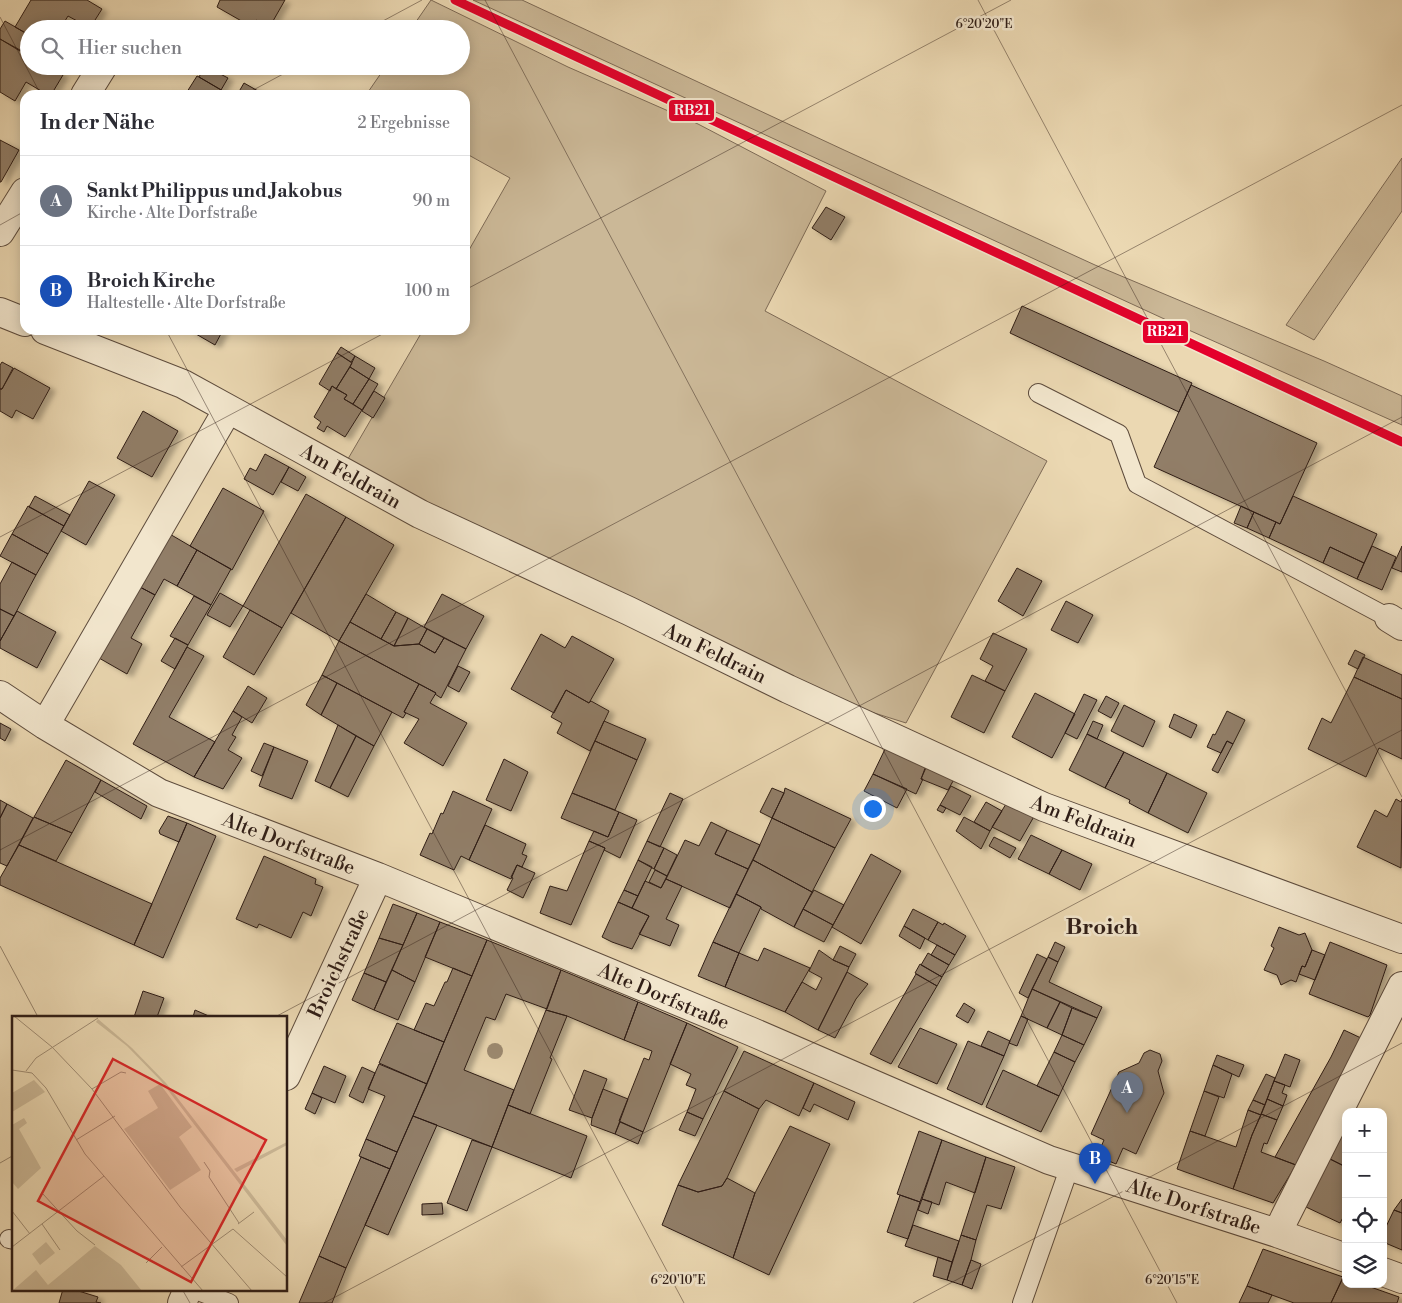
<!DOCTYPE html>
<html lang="de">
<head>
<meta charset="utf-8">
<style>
  :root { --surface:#fff; --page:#f7f7f7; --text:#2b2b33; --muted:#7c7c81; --line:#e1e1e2; --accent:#111827 }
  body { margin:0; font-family:"Libre Bodoni",serif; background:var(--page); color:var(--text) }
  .controls { position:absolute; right:15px; bottom:15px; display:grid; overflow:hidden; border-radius:10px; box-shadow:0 2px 12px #0003 }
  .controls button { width:45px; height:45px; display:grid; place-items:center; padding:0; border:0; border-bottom:1px solid var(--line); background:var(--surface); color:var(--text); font:25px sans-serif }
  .you { position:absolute; left:872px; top:808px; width:18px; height:18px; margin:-12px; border:4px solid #fff; border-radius:50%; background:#1a73e8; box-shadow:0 0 0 8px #1a73e833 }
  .badge { display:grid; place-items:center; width:32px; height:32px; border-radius:50%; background:var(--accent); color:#fff; font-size:16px; font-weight:700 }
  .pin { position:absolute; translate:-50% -41px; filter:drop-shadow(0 1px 2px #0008) }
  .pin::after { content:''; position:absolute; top:26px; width:18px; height:15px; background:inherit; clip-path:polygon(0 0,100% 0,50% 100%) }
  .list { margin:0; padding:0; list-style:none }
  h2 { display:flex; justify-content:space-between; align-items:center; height:65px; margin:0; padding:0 20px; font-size:21px }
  h2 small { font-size:16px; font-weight:400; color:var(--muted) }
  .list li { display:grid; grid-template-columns:32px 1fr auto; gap:15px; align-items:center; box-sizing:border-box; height:90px; padding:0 20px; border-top:1px solid var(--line) }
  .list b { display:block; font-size:19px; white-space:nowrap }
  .list p { margin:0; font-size:16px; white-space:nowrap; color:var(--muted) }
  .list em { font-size:16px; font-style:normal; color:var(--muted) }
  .icon { flex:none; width:28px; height:28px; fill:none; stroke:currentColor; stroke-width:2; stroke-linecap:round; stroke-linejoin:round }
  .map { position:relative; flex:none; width:1402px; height:1303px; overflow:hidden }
  .search { position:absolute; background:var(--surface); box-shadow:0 2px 12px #0003; left:20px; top:20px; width:450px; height:55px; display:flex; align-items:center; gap:12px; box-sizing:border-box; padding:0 18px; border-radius:28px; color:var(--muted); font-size:19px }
  .panel { position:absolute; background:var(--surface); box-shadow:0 2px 12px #0003; left:20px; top:90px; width:450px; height:245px; border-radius:15px }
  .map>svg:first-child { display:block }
  .green { fill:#cbb897; stroke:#7d6a56 }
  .building { fill:#917e67; stroke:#2f1d16; filter:url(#shadow) }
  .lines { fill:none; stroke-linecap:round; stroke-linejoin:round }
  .lane-casing { stroke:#5e4c3d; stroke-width:20 }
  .street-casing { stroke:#5e4c3d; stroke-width:30 }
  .lane { stroke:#f2e6cd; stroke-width:18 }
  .street { stroke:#f2e6cd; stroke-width:28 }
  .rail-1-casing { stroke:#f2e6cd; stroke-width:12 }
  .rail-1 { stroke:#e4002b; stroke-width:9 }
  .tree { fill:#9d8b72 }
  .ticks { fill:none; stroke:#2f1d16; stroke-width:1; stroke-opacity:0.45 }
  .labels { text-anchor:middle; stroke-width:5; stroke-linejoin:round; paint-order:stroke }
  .street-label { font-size:20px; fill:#2f1d16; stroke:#f2e6cd }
  .quarter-label { font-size:22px; font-weight:bold; fill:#2f1d16; stroke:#f2e6cd }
  .inset-road { fill:none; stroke:#a08d74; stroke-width:1 }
  .view { fill:#d62828; fill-opacity:0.15; stroke:#d62828; stroke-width:2.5 }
  .inset-edge { fill:none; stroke:#2f1d16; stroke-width:2.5 }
  .ticks-label { font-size:12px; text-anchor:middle; fill:#2f1d16; stroke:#f2e6cd; stroke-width:5; stroke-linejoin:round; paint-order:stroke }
  .line-badge { stroke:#f2e6cd; stroke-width:2 }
  .badge-label { font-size:14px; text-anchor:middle; font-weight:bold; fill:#fff }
</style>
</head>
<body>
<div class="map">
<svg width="1402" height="1303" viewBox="0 0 1402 1303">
  <defs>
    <filter id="shadow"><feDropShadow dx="5.5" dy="3" stdDeviation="2.5" flood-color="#0004"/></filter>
  </defs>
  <rect width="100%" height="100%" fill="#ebd8b2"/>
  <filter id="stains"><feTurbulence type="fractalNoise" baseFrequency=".004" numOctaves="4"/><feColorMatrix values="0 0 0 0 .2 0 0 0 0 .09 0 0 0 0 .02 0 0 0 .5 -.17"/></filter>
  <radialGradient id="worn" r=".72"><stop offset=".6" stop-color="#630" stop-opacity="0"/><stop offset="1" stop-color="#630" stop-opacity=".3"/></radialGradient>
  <!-- green -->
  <path class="green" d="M431 0 568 67 698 124 826 191 765 311 1047 461 906 723 849 705 345 464 423 330H465V257L510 178 465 153V95H366L386 66H461V29H411Z
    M473 0H522L844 150 1095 265 1324 361 1402 396V425L1173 323Z
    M1402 158V211L1314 340 1286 325Z"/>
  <!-- building -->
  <path class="building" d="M31 0H87L102 9 90 28 68 16 60 29H29V35L15 27Z
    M220 0H285L269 28 256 20 252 27 217 7Z
    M5 21 29 35 20 51 0 39V29Z
    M0 39 29 55V66H48L63 75 51 95H48L26 82 15 101 0 92Z
    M205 66 228 78 221 90 199 77Z
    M197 76 199 77 230 95H185Z
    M244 83 258 91 255 95H237Z
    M0 140 19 150 1 182H0Z
    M826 207 845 217 831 240 812 228Z
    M1022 306 1192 383 1179 412 1010 333Z
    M189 330H223L215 345Z
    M341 347 355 356 351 362 337 353Z
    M337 353 352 363 336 389 332 386 330 391 319 384Z
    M355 356 375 368 369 379 350 367Z
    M2 362 13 368 2 389H0V365Z
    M350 367 369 379 353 404 344 399 347 395 336 389Z
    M14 368 50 388 33 419 16 410 12 418 0 411V389H2Z
    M369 379 378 384 362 410 353 404Z
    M1191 385 1317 443 1280 524 1154 467Z
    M332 386 347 395 344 399 362 410 345 437 327 426 324 432 317 428 321 422 314 417Z
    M374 391 385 398 373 418 362 411Z
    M143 411 178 431 152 477 117 458Z
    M265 454 289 467 273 495 244 479 250 468 256 471Z
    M289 467 306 477 298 491 281 482Z
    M89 481 115 495 86 545 61 531Z
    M223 488 264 511 232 570 190 546Z
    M306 494 346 517 282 628 243 606Z
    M35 496 70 515 64 526 29 507Z
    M1293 496 1377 534 1364 563 1330 547 1323 563 1269 538 1276 522 1280 524Z
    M28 506 64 526 48 554 12 534Z
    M1241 506 1254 512 1247 528 1234 523Z
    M1254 512 1276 522 1269 538 1247 528Z
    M346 517 394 545 339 641 291 613Z
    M168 533 197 550 177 586 164 579 155 595 138 586Z
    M12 534 48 554 36 575 0 556Z
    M1372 546 1396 557 1382 590 1357 579Z
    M1402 546V572L1392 568Z
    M1330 547 1364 563 1357 579 1323 563Z
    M197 550 231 569 211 605 177 586Z
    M12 562 36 575 14 616 0 609V584Z
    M1017 568 1042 581 1023 616 998 601Z
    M138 586 155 595 131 638 142 644 127 674 99 658Z
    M220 593 243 606 230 627 207 615Z
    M366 594 396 612 381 639 350 622Z
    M442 594 484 616 466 649 424 627Z
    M194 596 211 605 188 645 170 636Z
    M1066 601 1093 615 1078 643 1051 630Z
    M0 609 14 616 0 641Z
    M250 610 282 628 254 675 223 657Z
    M17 611 56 632 37 668 0 648V641Z
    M396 612 408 618 394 646 381 639Z
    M408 618 427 629 419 644 394 646Z
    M350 622 394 646 419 644 435 653 444 638 466 649 441 698 435 694 436 693 339 641Z
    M427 629 444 638 435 653 419 644Z
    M993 633 1027 649 1005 691 985 681 993 666 980 659Z
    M541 634 565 648 572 636 614 659 589 703 566 690 554 713 511 689Z
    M175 638 188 645 175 669 161 661Z
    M339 641 419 684 404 712 406 713 403 718 322 675Z
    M187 647 204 656 169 717 215 742 194 777 133 744Z
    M1355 650 1365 655 1358 669 1348 664Z
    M1363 657 1402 675V699L1354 677Z
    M458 666 470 672 459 692 448 686Z
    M322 675 337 683 321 715 306 705Z
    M972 675 1005 691 984 733 951 717Z
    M1354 677 1402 699V759L1379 748 1366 777 1308 749 1322 718 1331 723Z
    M337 683 392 712 374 746 321 715Z
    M419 684 436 693 430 703 467 723 443 766 404 743 419 719 404 712Z
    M248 686 267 698 252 723 233 711Z
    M566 690 589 703 591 701 609 711 590 751 557 733 562 723 551 717Z
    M1035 693 1075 714 1052 758 1012 737Z
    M1084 694 1097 700 1077 739 1065 733Z
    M1106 696 1119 703 1111 718 1098 711Z
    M1124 705 1155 721 1143 747 1111 731Z
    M233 711 242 717 232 735 236 737 228 750 242 758 223 789 194 777Z
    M1227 711 1245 720 1233 744 1227 741 1221 753 1207 747 1213 734 1215 735Z
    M1174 714 1197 725 1191 738 1169 727Z
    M604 721 646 739 637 760 595 741Z
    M1093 721 1103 725 1097 739 1087 734Z
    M0 723 11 729 5 741 0 738Z
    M338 725 356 736 330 788 315 781Z
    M1087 734 1124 752 1105 788 1069 770Z
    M356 736 374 746 348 797 330 788Z
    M595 741 637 760 615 810 572 793Z
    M1227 741 1233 744 1218 773 1212 770Z
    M264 743 274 747 262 776 251 771Z
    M887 745 927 763 921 779H923L916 794 873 774Z
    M274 747 308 761 292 799 259 786Z
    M1124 752 1167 773 1148 813 1129 803 1130 800 1105 788Z
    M504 759 528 772 511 811 486 800Z
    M66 760 101 780 72 833 34 817Z
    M928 763 957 774 948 790 921 779Z
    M1167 773 1207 793 1188 833 1148 813Z
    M873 774 907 789 897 808 864 791Z
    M101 780 147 806 141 819 95 792Z
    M951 786 971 796 960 815 940 805Z
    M772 788 784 793 772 818 760 812Z
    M785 788 851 819 835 848 772 818 784 793Z
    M453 791 492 809 469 860 461 856 454 870 420 855 430 833 432 834 441 813 443 814Z
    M572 793 619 812 608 837 561 818Z
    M670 793 683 799 660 847 647 841Z
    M1009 799 1036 813 1020 841 992 827Z
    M1396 799 1401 802 1402 799 1401 868 1357 847 1375 810 1387 817Z
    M0 800 7 804 0 818Z
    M986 802 1002 811 990 831 974 822Z
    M7 804 33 818 7 866 0 863V818Z
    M940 805 946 808 943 813 937 810Z
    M619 812 637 820 620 858 604 850 605 848 589 841 594 831 608 837Z
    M168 816 187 823 179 842 160 834 159 831Z
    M34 817 72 833 56 861 19 845Z
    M964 817 990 831 981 849 956 831Z
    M772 818 835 848 812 892 753 860Z
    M711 822 727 830 715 854 748 869 730 908 666 879 685 840 699 846Z
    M187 823 216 836 163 958 134 945Z
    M485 825 526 844 522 854 527 856 522 867 517 865 511 879 469 860Z
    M727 830 760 845 748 869 715 854Z
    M1031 835 1062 850 1049 874 1018 859Z
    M994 837 1016 848 1010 858 989 846Z
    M589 841 605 848 571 925 540 913 550 886 567 891Z
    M647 841 664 848 654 869 638 860Z
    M19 845 152 904 134 945 0 885V878Z
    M664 848 677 855 667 876 654 869Z
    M1062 850 1092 864 1080 890 1049 874Z
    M871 854 901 871 861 944 832 927Z
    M264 856 316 879 315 884 323 887 311 916 303 912 291 938 259 924 257 928 236 919Z
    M638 860 652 867 638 896 624 890Z
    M753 860 812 892 794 927 761 909V907L736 894Z
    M517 865 535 873 523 898 507 890 513 878 511 877Z
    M655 870 667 876 661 888 649 882Z
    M666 879 682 886 666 919 679 925 670 946 639 934 649 916 632 908 645 881 661 888Z
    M624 890 638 896 632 908 618 902Z
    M814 890 844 905 833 925 803 909Z
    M736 894 761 907 739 953 713 942Z
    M618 902 649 916 632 949 612 942 602 937Z
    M393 904 417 913 403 945 379 938Z
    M803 909 833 925 824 942 794 927Z
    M913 909 938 922 928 940 904 926Z
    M417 913 440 922 415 982 392 970Z
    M440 922 487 940 472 976 425 957Z
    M938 922 943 925 944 923 966 936 955 955 928 940Z
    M904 926 925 938 920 949 899 936Z
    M1279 927 1299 935 1305 933 1312 950 1305 967 1302 966 1296 982 1291 980 1281 985 1277 975 1264 970 1274 948 1271 946Z
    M379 938 403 945 386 982 364 973Z
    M487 940 561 970 547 1009 506 994 495 1020 486 1017 464 1070 514 1090 492 1147 413 1116Z
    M713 942 739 953 725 987 698 976Z
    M1055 942 1065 947 1058 962 1048 957Z
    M1330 942 1387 965 1370 1015 1368 1017 1309 994Z
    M937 945 955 955 949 965 931 955Z
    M840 946 856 954 849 967 833 960Z
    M764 948 810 968 785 1012 725 987 739 953 758 961Z
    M819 950 833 960 849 967 847 972 818 1030 785 1012 802 982 816 990 822 978 809 971Z
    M1312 950 1325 955 1315 980 1299 974 1302 966 1305 967Z
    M928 953 949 965 942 977 921 965Z
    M1037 954 1047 959 1028 998 1019 993Z
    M1048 957 1058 962 1049 982 1102 1007 1097 1018 1032 989Z
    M920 964 942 977 937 986 915 973Z
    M453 968 472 976 444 1042 414 1030 426 1003 434 1006 445 982H447Z
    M392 970 415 982 398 1020 374 1010Z
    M561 970 638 1002 624 1040 567 1016 546 1010Z
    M847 972 868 984 856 999 835 1038 818 1030Z
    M364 973 386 982 374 1010 352 1000Z
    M916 974 937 986 891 1064 870 1054Z
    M1032 989 1060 1002 1047 1028 1021 1016Z
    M143 991 164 998 157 1017H134Z
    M638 1002 687 1023 643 1132 619 1121 644 1058 649 1060 652 1051 624 1040Z
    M1060 1002 1072 1008 1062 1035 1047 1028Z
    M964 1003 975 1010 968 1023 956 1016Z
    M1072 1008 1097 1018 1084 1045 1062 1035Z
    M195 1010 211 1017H193Z
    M546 1010 567 1016 550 1058 552 1059 530 1114 508 1105Z
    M1021 1016 1028 1019 1017 1046 1009 1043Z
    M397 1023 444 1042 427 1084 379 1063Z
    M687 1023 738 1047 703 1119 687 1112 696 1089 686 1085 691 1074 670 1064Z
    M920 1028 957 1044 937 1084 898 1067Z
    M1344 1030 1363 1039 1310 1142 1296 1165 1275 1157 1331 1057Z
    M988 1031 1010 1041 1004 1056 981 1046Z
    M1062 1035 1084 1045 1075 1062 1054 1052Z
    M968 1041 1004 1056 982 1105 947 1089Z
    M1150 1050 1160 1054 1162 1061 1158 1071 1164 1093 1136 1154 1123 1148 1116 1164 1097 1156 1104 1140 1091 1134 1119 1072 1139 1063 1144 1053Z
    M744 1051 814 1083 799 1116 766 1100 759 1109 724 1091Z
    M1054 1052 1075 1062 1059 1096 1037 1086Z
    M1285 1054 1300 1060 1290 1087 1274 1081Z
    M1217 1055 1244 1065 1239 1077 1213 1065Z
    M379 1064 427 1084 397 1152 366 1139 385 1096 368 1089Z
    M1213 1065 1232 1074 1224 1098 1204 1091Z
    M324 1066 346 1076 335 1103 312 1093Z
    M362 1067 375 1073 363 1103 349 1096Z
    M584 1070 607 1079 592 1118 569 1110Z
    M1003 1070 1059 1096 1041 1132 986 1107Z
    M1266 1074 1275 1078 1265 1105 1253 1100Z
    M1274 1081 1285 1085 1282 1093 1287 1095 1283 1106 1267 1099Z
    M814 1083 855 1102 848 1120 814 1104 810 1112 803 1108Z
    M603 1089 628 1099 615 1134 591 1125 592 1118Z
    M724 1091 759 1109 727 1178 722 1186 698 1192 678 1185Z
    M1204 1091 1219 1097 1205 1136 1190 1131Z
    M312 1093 322 1098 315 1114 305 1109Z
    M1267 1099 1283 1106 1277 1120 1261 1114Z
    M1253 1100 1265 1105 1261 1115 1248 1110Z
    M508 1105 587 1136 571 1178 492 1147Z
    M1248 1110 1261 1115 1252 1135 1233 1189 1177 1169 1190 1131 1236 1147Z
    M687 1112 703 1119 695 1136 679 1130Z
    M1261 1114 1277 1120 1267 1144 1264 1143 1261 1152 1296 1165 1273 1203 1233 1189 1252 1135Z
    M413 1116 437 1125 388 1235 365 1225Z
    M620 1122 643 1132 638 1144 615 1134Z
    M790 1126 830 1144 769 1275 733 1258 755 1193Z
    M1346 1126V1167L1330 1159Z
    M919 1131 942 1140 920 1202 897 1194Z
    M366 1139 397 1152 390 1169 359 1156Z
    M472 1140 492 1147 467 1211 447 1203Z
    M942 1140 986 1157 975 1193 946 1182 939 1205 922 1199Z
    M361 1157 390 1169 346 1268 319 1256Z
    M986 1157 1015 1167 1001 1209 987 1205 976 1240 961 1235Z
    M1330 1159 1346 1167V1212L1340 1223 1306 1207Z
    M727 1178 755 1193 733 1258 662 1225 678 1185 698 1192 722 1186Z
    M900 1195 920 1202 908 1239 887 1232Z
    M922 1199 932 1202 928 1214 918 1210Z
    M1402 1199V1213L1394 1210Z
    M442 1203 443 1214 422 1215V1204Z
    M1394 1210 1402 1213V1250L1383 1242V1233Z
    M913 1225 959 1241 952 1262 905 1246Z
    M961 1235 976 1240 971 1260 962 1285 947 1280Z
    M1263 1249 1343 1277 1331 1303H1294L1247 1286Z
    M319 1256 346 1268 332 1303H299Z
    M938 1257 952 1262 947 1280 933 1276Z
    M971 1260 981 1264 972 1289 962 1285Z
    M1343 1278 1346 1279V1284H1362L1399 1297 1397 1303H1331Z
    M1247 1286 1272 1295 1268 1303H1239Z
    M63 1289H72L98 1297 96 1302 101 1303H59Z"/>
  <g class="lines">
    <!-- lane casing -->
    <g class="lane-casing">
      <path id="lane" d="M1038 393 1119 434 1137 484 1389 618
        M9 1239 14 1240
        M193 1289 229 1303
        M1022 1303 1070 1166"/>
    </g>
    <!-- street casing -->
    <g class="street-casing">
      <path id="street" d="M85 95 103 66
        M0 232 25 192
        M0 312 25 322
        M45 330 183 384 420 514 629 611 788 689 1044 807 1402 939
        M1389 618 1402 626
        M0 695 45 725 159 793 378 877 750 1031 1049 1160 1277 1233 1346 1258
        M45 725 228 409
        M286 1076 378 877
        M1277 1233 1402 986
        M1383 1272 1402 1279
        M182 1303 188 1289"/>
    </g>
    <!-- lane -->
    <use href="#lane" class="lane"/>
    <!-- street -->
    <use href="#street" class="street"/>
    <!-- rail-1 casing -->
    <g class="rail-1-casing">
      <path id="rail-1" d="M455 0 1402 442"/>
    </g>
    <!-- rail-1 -->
    <use href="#rail-1" class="rail-1"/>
  </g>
  <!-- trees -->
  <circle class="tree" cx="495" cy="1051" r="8"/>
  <!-- ticks -->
  <path class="ticks" d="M485 0 1177 1303M978 0 1402 797M0 17 41 95M368 29 422 0M244 95 298 66M0 225 25 211M465 290 1011 0M166 330 684 1303M0 537 390 330M0 850 1402 105M0 946 38 1017M275 1017 1402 417M0 1163 14 1155M182 1289 190 1303M324 1303 1402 730M913 1303 1402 1043"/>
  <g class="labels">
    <!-- street labels -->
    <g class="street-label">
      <text transform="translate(351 476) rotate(29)" y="7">Am Feldrain</text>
      <text transform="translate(715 653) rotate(26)" y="7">Am Feldrain</text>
      <text transform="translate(1084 821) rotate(21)" y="7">Am Feldrain</text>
      <text transform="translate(289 843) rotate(21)" y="7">Alte Dorfstraße</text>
      <text transform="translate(338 963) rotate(-65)" y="7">Broichstraße</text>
      <text transform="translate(664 996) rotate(23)" y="7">Alte Dorfstraße</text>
      <text transform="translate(1194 1206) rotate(18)" y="7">Alte Dorfstraße</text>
    </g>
    <!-- quarter labels -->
    <g class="quarter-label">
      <text x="1102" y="934">Broich</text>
    </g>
  </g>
  <!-- overview -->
  <g transform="translate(12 1016)">
    <rect width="275" height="275" fill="#ebd8b2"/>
    <path d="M86 3 120 32 154 67 275 224V230L149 65 115 30 84 6ZM22 64 33 76 0 96V77ZM148 68 180 111 167 121 189 154 158 174 112 113 146 92 136 75ZM12 102 15 107 7 113 29 152 6 173 0 166V109ZM275 126V129L225 156 222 153ZM34 226 43 237 28 249 20 238ZM83 230 109 249 130 275H0L24 254 36 269Z" fill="#cbb897"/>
    <path class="inset-road" d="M2 0 40 31 80 73 168 191 240 275M0 54 20 57 34 72 73 138 191 275M14 55 24 42 86 2M80 73 109 56 114 57M64 124 103 100M192 146 198 155 197 161 227 207M31 178 65 215 83 229M0 195 18 218M30 208 48 234M226 208 242 196M0 231 92 160M134 247 150 231M169 251 221 213 275 261"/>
    <path class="view" d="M101 43 254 124 179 266 26 185Z"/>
    <rect width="275" height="275" class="inset-edge"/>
  </g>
  <g class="ticks-label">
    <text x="984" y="28">6°20'20"E</text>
    <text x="678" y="1284">6°20'10"E</text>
    <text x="1172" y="1284">6°20'15"E</text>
  </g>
  <g class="line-badge">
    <rect x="668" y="99" width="47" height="23" rx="5" fill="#e4002b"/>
    <rect x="1142" y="320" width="47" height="24" rx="5" fill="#e4002b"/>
  </g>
  <g class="badge-label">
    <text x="692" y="115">RB21</text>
    <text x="1165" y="336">RB21</text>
  </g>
  <rect width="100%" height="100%" filter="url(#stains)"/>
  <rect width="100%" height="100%" fill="url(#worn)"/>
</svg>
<div class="controls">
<button>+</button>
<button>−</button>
<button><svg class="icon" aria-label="locate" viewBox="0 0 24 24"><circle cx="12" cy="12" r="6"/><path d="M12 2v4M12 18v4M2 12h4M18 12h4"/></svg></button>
<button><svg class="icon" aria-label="layers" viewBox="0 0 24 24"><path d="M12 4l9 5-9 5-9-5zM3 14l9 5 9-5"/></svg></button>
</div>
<div class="you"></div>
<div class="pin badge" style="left:1127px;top:1113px;background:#6b7280">A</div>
<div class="pin badge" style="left:1095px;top:1184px;background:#1a4fb4">B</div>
<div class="search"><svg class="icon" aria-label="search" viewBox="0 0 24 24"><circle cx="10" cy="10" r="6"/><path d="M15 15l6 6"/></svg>Hier suchen</div>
<section class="panel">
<h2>In der Nähe<small>2 Ergebnisse</small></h2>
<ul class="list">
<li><span class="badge" style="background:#6b7280">A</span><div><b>Sankt Philippus und Jakobus</b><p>Kirche · Alte Dorfstraße</p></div><em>90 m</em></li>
<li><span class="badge" style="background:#1a4fb4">B</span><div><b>Broich Kirche</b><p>Haltestelle · Alte Dorfstraße</p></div><em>100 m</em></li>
</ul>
</section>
</div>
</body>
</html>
